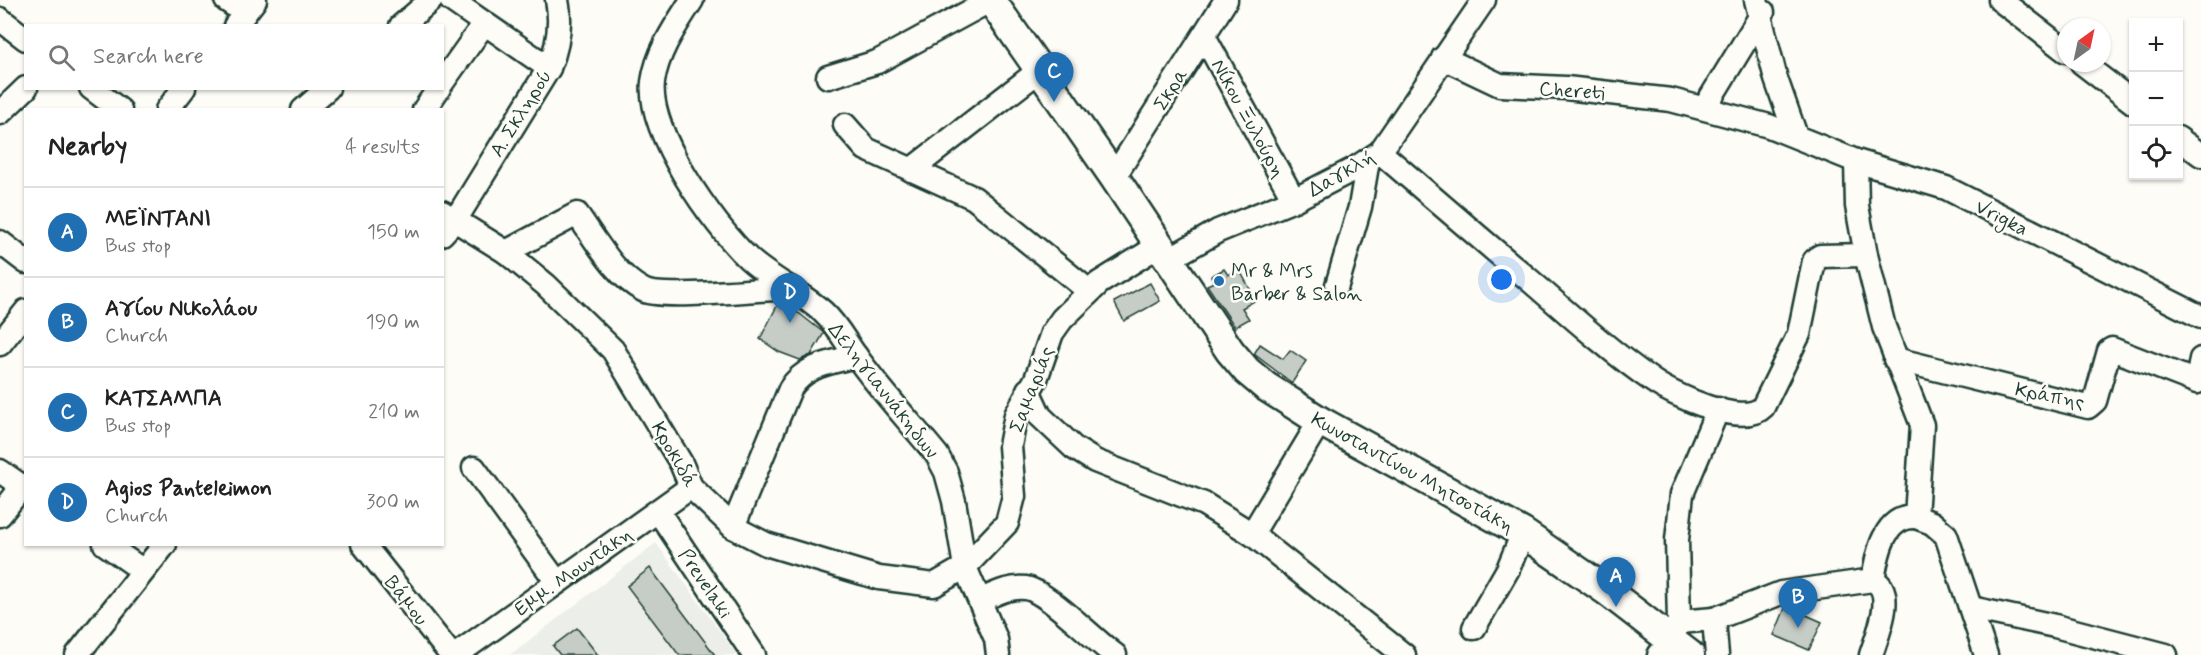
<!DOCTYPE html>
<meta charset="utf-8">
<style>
:root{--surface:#fff;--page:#f2f2f2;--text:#222;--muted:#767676;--line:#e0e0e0;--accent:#1f6fb2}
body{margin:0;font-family:Mynerve,sans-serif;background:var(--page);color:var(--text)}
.controls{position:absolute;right:18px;top:18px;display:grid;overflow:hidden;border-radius:0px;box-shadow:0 2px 4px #0004}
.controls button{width:54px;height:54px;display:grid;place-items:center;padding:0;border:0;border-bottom:2px solid var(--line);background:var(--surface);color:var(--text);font:30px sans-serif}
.compass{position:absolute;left:2057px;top:18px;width:54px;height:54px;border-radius:50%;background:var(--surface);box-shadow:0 2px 4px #0004;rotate:33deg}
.you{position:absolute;left:1502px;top:280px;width:21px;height:21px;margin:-15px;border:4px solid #fff;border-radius:50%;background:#1a73e8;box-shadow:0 0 0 9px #1a73e833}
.badge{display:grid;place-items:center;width:39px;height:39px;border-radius:50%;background:var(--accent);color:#fff;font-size:20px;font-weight:700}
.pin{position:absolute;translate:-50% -50px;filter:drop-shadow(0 2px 3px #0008)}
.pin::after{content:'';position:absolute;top:32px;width:21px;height:18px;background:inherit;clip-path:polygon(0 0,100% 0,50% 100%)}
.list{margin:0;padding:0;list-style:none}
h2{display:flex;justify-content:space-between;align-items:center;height:78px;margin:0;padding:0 24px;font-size:26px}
h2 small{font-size:20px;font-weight:400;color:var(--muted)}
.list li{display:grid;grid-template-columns:39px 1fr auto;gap:18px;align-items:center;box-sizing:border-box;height:90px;padding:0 24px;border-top:2px solid var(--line)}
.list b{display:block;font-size:22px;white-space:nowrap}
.list p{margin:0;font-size:20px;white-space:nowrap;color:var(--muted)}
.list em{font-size:20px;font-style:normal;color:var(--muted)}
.icon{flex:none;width:33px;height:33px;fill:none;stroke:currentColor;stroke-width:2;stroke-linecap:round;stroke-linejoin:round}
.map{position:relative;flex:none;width:2201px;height:655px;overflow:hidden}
.search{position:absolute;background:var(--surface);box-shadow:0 2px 4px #0004;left:24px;top:24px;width:420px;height:66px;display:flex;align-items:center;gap:15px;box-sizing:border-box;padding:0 21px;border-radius:0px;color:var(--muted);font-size:22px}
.panel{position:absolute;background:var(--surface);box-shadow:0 2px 4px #0004;left:24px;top:108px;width:420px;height:438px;border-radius:0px}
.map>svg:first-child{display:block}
</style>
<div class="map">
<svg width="2201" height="655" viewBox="0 0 2201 655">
<rect width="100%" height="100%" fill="#fdfcf7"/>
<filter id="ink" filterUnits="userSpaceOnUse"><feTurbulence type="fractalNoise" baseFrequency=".0167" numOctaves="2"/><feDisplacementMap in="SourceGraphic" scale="12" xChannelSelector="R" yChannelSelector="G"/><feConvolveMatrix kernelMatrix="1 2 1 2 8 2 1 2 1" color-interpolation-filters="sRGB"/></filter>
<g filter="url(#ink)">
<path fill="#eceee9" d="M656 543 737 655H510Z"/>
<g fill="#c6cdc7" stroke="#1f3d34" stroke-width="1.5">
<path d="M1224 269 1228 275 1239 269 1256 300 1242 308 1249 319 1235 327 1207 285 1214 282 1211 276Z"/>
<path d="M1150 283 1160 301 1124 321 1114 302Z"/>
<path d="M779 302 800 314 824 333 811 355 800 360 779 352 760 339Z"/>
<path d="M1260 344 1283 359 1290 350 1306 361 1292 383 1254 354Z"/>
<path d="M650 568 715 655H679L627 586Z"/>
<path d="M1786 606 1822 622 1809 650 1774 635Z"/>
<path d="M577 628 598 655H560L553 646Z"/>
</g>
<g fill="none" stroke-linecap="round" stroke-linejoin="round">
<defs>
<g id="minor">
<path d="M226 0 245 13"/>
<path d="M451 0 549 68"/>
<path d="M692 0C676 25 657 52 653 82 647 132 713 225 749 259 771 279 800 292 823 312 837 325 845 341 856 356 880 390 910 422 937 455L946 472 954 501 965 567 996 639 998 655"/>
<path d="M1756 0 1776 79 1796 136"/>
<path d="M2000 0 2066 51"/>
<path d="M0 19 26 39"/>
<path d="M235 26 255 0"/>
<path d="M401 26 431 0"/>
<path d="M1204 36 1294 200"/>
<path d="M1443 58 1500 85 1566 88 1671 100 1769 126 1856 161 1946 188 2201 317"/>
<path d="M2082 63 2134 103"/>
<path d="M828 77 877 62 991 0"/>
<path d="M442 83 484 24"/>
<path d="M91 88 120 110"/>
<path d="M1705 107 1763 12"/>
<path d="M167 110 184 88"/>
<path d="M303 110 328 88"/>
<path d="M424 110 439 88"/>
<path d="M0 113 26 88"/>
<path d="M845 125 866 149 974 198 1089 291"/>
<path d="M2178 138 2201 155"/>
<path d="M1380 152C1431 196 1482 240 1533 283 1572 317 1611 352 1653 381 1673 395 1743 428 1763 407L1799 334 1814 261 1820 256 1866 255"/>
<path d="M911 170 1040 70"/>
<path d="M1114 177 1226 0"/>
<path d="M442 212 506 252 546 285 613 350 681 463 691 487 733 527 766 544 879 578 934 585 965 567 1007 523 1014 496 1010 446 1016 415 1036 379 1052 333 1062 319 1099 283 1160 245"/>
<path d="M442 234 456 219 549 68C558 46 562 24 557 0"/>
<path d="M0 242 26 262"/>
<path d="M506 252 577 214C596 240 614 275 643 290 660 300 763 289 790 288"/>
<path d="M1169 259 1218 231 1294 200 1354 169 1380 152 1484 0"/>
<path d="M1337 285 1360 207 1368 160"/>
<path d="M0 344 26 311"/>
<path d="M1895 359 2088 407 2095 401 2109 351 2112 349 2197 382"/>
<path d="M2197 382 2201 359"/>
<path d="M1028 390 1040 416 1074 448 1095 461 1204 504 1252 534 1404 655"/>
<path d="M474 468 557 582"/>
<path d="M0 471 26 489"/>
<path d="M658 511 754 655"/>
<path d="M0 515 22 487"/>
<path d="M1916 517 1932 523 1946 535 1986 655"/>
<path d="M733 527 790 389C805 365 830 363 856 356"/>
<path d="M1252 534 1320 421"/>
<path d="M105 544 142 570"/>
<path d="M363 544 451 655"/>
<path d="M981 600C995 594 1009 586 1026 588 1048 592 1094 640 1115 655"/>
<path d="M1971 608 2055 626 2166 655"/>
<path d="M1714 619 1717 655"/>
<path d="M1679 622 1714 619 1781 593 1873 580C1877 554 1884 515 1916 517L1922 425 1884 327 1866 255 1857 206 1856 161"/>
<path d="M1474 628 1508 569 1523 533"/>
<path d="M77 655 165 544"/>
<path d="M456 655 691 487"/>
<path d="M1659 655 1671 640 1679 622 1677 540 1682 494 1718 409"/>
<path d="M1871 655C1877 636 1897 591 1873 580"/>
</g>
<path id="major" d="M991 0 1114 177 1230 351 1247 371 1265 386 1320 421 1523 533 1607 591 1690 655"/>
</defs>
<use href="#minor" stroke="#1f3d34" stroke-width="27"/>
<use href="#major" stroke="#1f3d34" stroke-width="33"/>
<use href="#minor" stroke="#fdfcf7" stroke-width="22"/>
<use href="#major" stroke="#fdfcf7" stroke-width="28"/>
</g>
</g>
<circle fill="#1f6fb2" stroke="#fdfcf7" stroke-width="2" cx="1219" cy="281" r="6"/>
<g text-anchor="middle" stroke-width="5" stroke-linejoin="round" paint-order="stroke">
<g font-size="20" fill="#1f3d34" stroke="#fdfcf7">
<text transform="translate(1170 89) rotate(-58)" y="7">Σκρα</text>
<text transform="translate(1572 90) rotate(4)" y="7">Chereti</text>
<text transform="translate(520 113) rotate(-58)" y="7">Α. Σκληρού</text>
<text transform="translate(1249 118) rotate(61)" y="7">Νίκου Ξυλούρη</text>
<text transform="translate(1341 173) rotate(-30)" y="7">Δαγκλή</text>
<text transform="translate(2002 217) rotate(27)" y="7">Vrigka</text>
<text transform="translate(1031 389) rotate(-69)" y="7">Σαμαριάς</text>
<text transform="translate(884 390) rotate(52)" y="7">Δεληγιαννάκηδων</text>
<text transform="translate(2050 395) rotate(11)" y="7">Κράπης</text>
<text transform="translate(675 454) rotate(60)" y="7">Κροκιδά</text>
<text transform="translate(1413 472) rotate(29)" y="7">Κωνσταντίνου Μητσοτάκη</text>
<text transform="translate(573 571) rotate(-35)" y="7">Εμμ. Μουντάκη</text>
<text transform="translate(706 583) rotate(56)" y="7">Prevelaki</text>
<text transform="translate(407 600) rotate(52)" y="7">Βάμου</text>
</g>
<g font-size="20" fill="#1f3d34" stroke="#fdfcf7" text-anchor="start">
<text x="1231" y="277">Mr &amp; Mrs<tspan x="1231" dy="23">Barber &amp; Salon</tspan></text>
</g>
</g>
</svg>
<div class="controls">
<button>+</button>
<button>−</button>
<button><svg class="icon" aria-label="locate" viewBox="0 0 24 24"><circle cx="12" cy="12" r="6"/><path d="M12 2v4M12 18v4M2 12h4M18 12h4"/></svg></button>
</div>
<svg class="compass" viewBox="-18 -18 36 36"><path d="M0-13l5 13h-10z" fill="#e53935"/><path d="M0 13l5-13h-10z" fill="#767676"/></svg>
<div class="you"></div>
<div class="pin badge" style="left:1616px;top:607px">A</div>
<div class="pin badge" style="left:1798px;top:628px">B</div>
<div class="pin badge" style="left:1054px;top:102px">C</div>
<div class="pin badge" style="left:790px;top:323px">D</div>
<div class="search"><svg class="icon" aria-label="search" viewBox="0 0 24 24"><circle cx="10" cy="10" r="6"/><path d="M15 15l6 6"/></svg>Search here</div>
<section class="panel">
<h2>Nearby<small>4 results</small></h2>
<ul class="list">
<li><span class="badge">A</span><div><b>ΜΕΪΝΤΑΝΙ</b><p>Bus stop</p></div><em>150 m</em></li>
<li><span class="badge">B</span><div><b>Αγίου Νικολάου</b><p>Church</p></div><em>190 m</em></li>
<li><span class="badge">C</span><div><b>ΚΑΤΣΑΜΠΑ</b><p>Bus stop</p></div><em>210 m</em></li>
<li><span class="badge">D</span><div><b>Agios Panteleimon</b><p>Church</p></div><em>300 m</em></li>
</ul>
</section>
</div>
